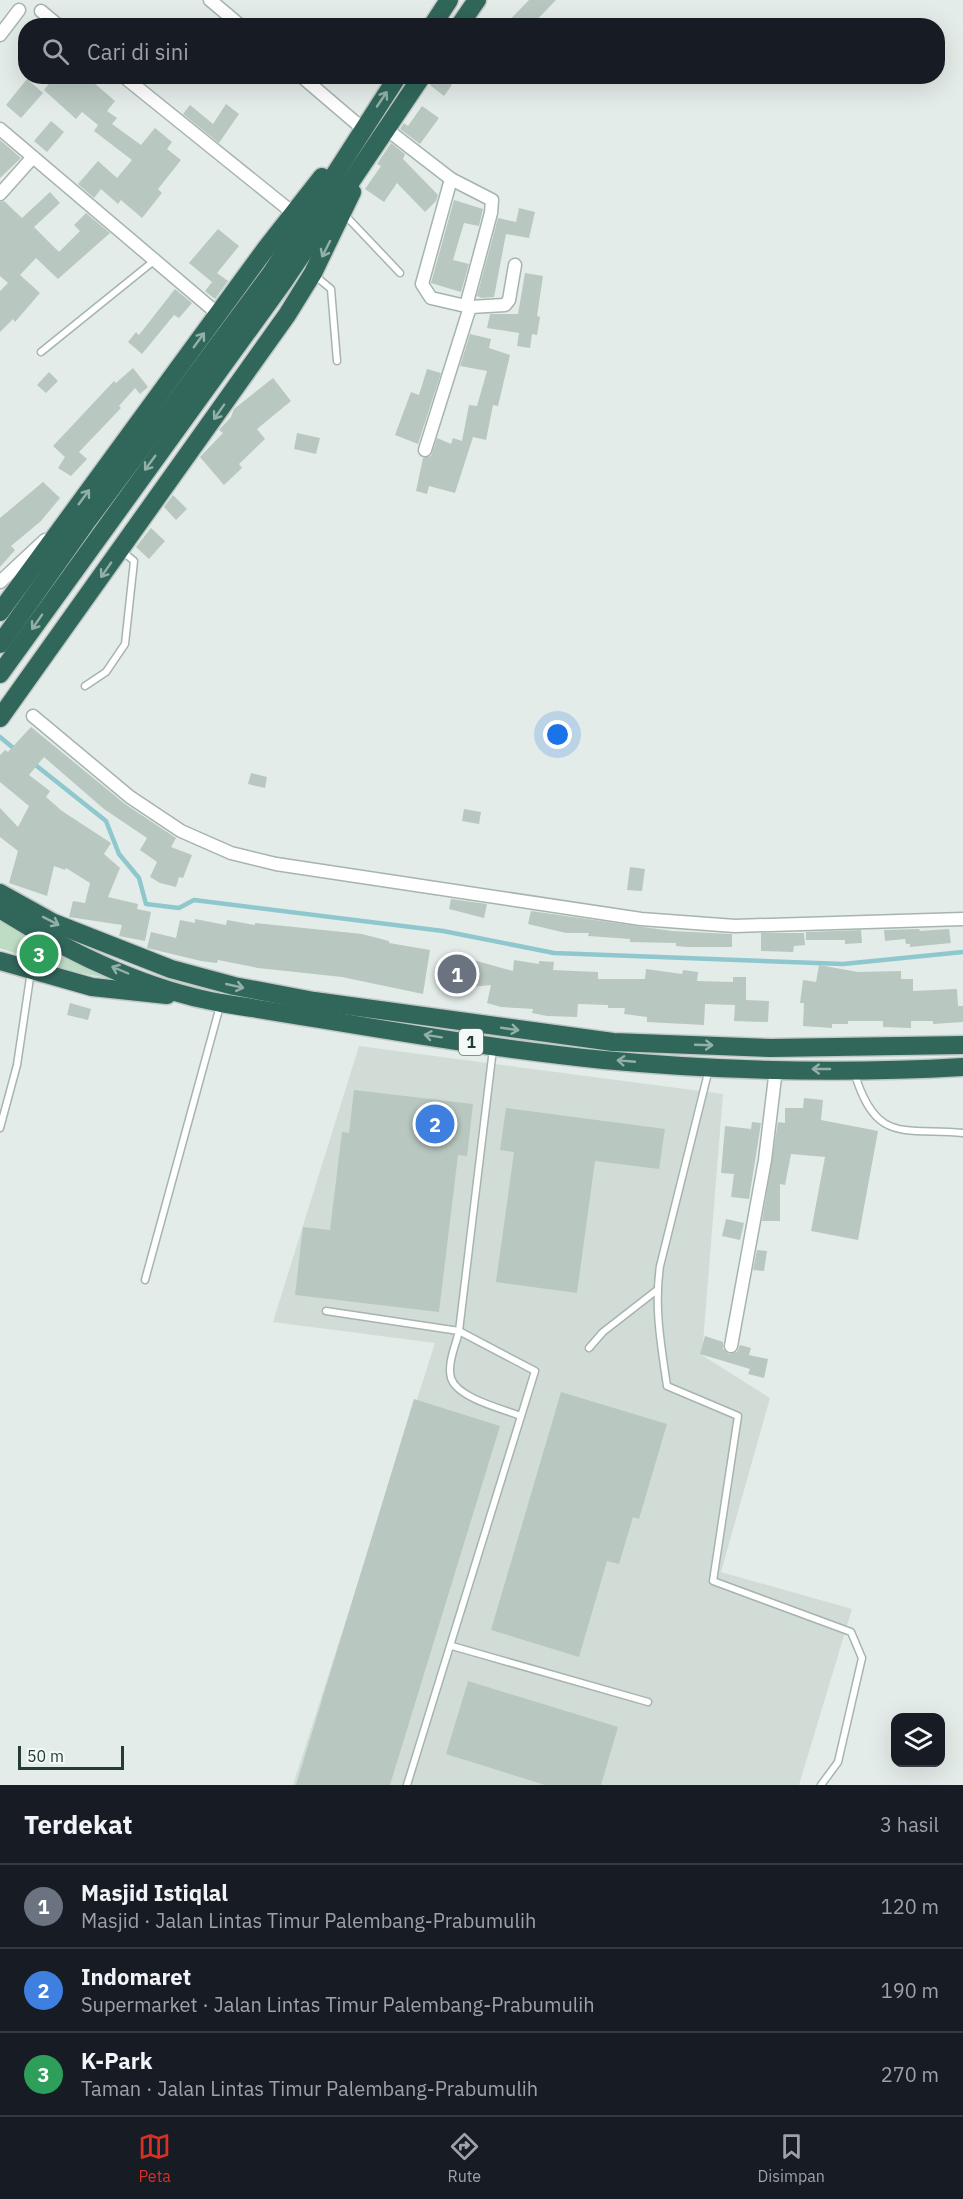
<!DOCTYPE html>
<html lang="id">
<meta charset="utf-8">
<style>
:root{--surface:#171b24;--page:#242831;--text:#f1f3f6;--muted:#9ea1a6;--line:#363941;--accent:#d93025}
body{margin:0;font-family:"IBM Plex Sans",sans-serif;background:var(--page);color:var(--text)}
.controls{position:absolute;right:18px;bottom:18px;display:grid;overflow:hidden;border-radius:12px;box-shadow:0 6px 24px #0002}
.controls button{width:54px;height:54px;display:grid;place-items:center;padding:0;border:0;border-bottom:2px solid var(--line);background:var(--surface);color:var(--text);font:30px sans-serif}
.scale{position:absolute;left:18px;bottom:15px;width:106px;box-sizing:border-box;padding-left:6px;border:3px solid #243c35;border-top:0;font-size:16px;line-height:21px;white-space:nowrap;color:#243c35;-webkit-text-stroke:4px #f3f9f6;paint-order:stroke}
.you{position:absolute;left:558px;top:735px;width:21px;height:21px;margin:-15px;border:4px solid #fff;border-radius:50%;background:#1a73e8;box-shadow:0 0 0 9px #1a73e833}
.badge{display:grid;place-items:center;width:39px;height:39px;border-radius:50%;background:var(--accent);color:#fff;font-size:20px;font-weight:700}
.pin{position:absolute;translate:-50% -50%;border:3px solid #fff;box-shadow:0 2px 6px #0006}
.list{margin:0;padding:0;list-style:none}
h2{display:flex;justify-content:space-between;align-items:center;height:78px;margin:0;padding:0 24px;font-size:26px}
h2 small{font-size:20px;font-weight:400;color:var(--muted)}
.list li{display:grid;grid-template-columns:39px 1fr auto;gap:18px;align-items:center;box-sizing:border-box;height:84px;padding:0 24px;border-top:2px solid var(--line)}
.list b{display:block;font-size:22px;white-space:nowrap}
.list p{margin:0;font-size:20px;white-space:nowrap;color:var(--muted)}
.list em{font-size:20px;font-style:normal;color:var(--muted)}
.icon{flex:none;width:33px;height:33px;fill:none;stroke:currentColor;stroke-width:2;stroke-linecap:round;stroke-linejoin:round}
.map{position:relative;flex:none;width:963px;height:1785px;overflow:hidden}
.search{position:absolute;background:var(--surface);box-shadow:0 6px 24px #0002;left:18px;right:18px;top:18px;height:66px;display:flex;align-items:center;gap:15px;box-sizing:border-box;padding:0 21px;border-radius:24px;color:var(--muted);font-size:22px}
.sheet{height:330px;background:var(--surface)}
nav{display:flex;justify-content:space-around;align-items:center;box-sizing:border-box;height:84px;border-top:2px solid var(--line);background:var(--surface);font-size:16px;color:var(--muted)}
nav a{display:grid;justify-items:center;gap:3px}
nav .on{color:var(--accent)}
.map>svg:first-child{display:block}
</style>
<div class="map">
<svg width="963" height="1785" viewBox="0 0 963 1785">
<rect width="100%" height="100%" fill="#e3ece8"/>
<path fill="#d1dcd7" d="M359 1046 723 1094 702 1355 770 1398 721 1572 852 1609 799 1785H293L435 1343 273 1322Z"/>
<path fill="#bddcc4" d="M0 921 71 960 133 983 60 969 0 948Z"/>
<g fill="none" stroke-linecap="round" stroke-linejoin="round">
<g stroke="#8fc7ce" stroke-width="4.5">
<path d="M0 737 17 751"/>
<path d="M33 763 106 821 119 854 139 878 146 904 179 908 194 900 443 931 554 953 843 964 963 952"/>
</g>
</g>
<g fill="#b9c7c1">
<path d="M529 0H556L531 26H504Z"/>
<path d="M55 76H86L115 101 107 111 117 118 112 124 141 145 155 128 172 142 167 149 181 160 158 189 162 193 142 218 121 200 118 204 101 189 94 198 78 184 98 161 117 178 132 160 94 131 98 125 82 112 76 119 44 90Z"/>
<path d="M437 76 452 85 444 96 430 85Z"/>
<path d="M27 79 43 93 21 118 6 105Z"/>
<path d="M226 104 239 114 219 143 183 114 190 105 213 124Z"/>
<path d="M422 106 439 118 420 144 400 129 404 123 408 126Z"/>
<path d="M51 121 64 132 47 152 34 141Z"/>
<path d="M0 140 21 158 0 178Z"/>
<path d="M391 143 405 154 403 159 438 195 436 201 425 212 397 183 384 202 365 189 381 166 377 164Z"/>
<path d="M50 192 60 203 34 227 59 252 80 231 74 225 86 213 110 233 58 279 36 258 20 275 40 293 15 322 13 319 0 332V291L8 283 0 276V202L4 201 22 218Z"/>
<path d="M454 200 483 209 479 226 464 223 453 260 469 264 461 292 431 283Z"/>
<path d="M519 208 535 212 529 238 506 234 494 297 482 298 477 296 498 218 516 222Z"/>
<path d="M218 229 239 246 217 273 228 281 215 299 205 291 212 282 189 263Z"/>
<path d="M525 273 543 276 537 316 540 317 537 335 532 334 530 348 517 346 519 333 487 328 490 314H518Z"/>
<path d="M175 289 192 303 179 318 174 315 142 354 128 342 136 332 139 335Z"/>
<path d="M470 334 491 339 489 348 510 355 498 406 493 405 486 440 473 437 455 493 429 486 427 494 416 491 423 458 431 456 437 438 451 444 453 438 462 441 469 405 477 406 487 371 460 366Z"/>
<path d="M133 368 148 387 140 394 135 388 119 406 121 408 79 452 87 459 71 476 58 468 65 457 53 446 114 381 116 383Z"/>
<path d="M427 369 441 373 418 444 395 435 411 392 419 395Z"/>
<path d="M49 372 58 381 46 393 37 385Z"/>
<path d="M273 378 291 401 257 429 265 439 239 464 242 468 224 485 200 457 223 433 219 430 231 417 234 409Z"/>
<path d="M297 433 320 438 316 454 294 449Z"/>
<path d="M43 482 60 498 41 521 11 546 15 550 0 567V518Z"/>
<path d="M173 495 187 509 176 520 164 507Z"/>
<path d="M151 528 165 541 149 559 136 547Z"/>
<path d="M31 727 125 804 176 838 171 847 192 855 183 878 179 877 176 887 160 883 150 877 157 862 140 850 147 838 104 809 44 757 29 775 50 791 46 797 62 811 111 843 104 854 120 868 108 897 138 904 137 909 151 912 145 941 119 936 122 925 69 917 73 901 85 903 90 883 66 868 65 870 54 866 47 896 9 883 18 851 0 837V808L18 827 29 806 0 782V755L5 750 8 752Z"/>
<path d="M251 773 267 777 265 788 248 784Z"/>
<path d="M464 809 481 812 479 824 462 821Z"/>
<path d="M630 867 645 869 642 891 627 890Z"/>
<path d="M451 899 487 904 484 918 449 909Z"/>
<path d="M531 911 672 931 732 934V947H687L676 946V943L630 942V939L588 936 589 933H566L528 924Z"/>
<path d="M195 919 226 925 227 920 255 925V923L362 934 389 941V943L430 950 423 994 342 977 258 968 218 960 217 963 201 961 147 948 151 932 176 938 180 920 195 923Z"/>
<path d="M919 929 920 931 949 929 951 943 910 947V944H906L905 939 885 941 884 930Z"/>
<path d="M861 930 862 943 845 944V940H806V932Z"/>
<path d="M761 933H804L805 945 794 946 793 952 761 951Z"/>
<path d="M466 958 513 971 514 960 539 964V961L554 962 553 970 598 972V979H645L646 969 682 974 683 970 698 972 697 981 733 982V977H746V1000L769 1001 768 1022 734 1021 735 1005 705 1004 704 1025 647 1022V1017L624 1014 625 1008H608V1005L578 1004 577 1017 547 1016 532 1013 533 1009 501 1007 487 1003 491 985 443 990 440 961Z"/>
<path d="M819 965 858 972 901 971V979H913V991L957 989 958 1006H963V1022L933 1024V1021H911V1028L883 1027V1021H848V1024H832V1028L803 1026 804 1003H800L803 980 816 982Z"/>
<path d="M70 1003 91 1009 88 1020 67 1015Z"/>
<path d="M354 1090 473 1104 467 1156 458 1155 439 1312 295 1295 303 1227 330 1230 342 1132 349 1133Z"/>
<path d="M804 1098 823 1100 821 1120 878 1131 858 1240 811 1231 825 1157 791 1154 785 1185 780 1184V1221H762L778 1122 785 1123V1108H803Z"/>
<path d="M506 1108 665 1129 659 1169 595 1161 577 1293 496 1282 514 1152 500 1150Z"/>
<path d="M752 1122 761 1123 749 1199 731 1197 734 1174 721 1173 725 1126 751 1129Z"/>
<path d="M726 1219 744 1223 740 1240 722 1236Z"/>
<path d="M757 1250 767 1251 764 1271 753 1270Z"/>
<path d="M705 1336 723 1342V1349L729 1354 737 1352 740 1345 751 1348 749 1355 768 1359 764 1378 748 1374 750 1369 700 1354Z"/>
<path d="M561 1392 667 1424 639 1519 633 1517 619 1564 607 1561 579 1657 491 1630Z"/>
<path d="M414 1399 500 1426 390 1785H296Z"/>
<path d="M468 1681 618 1727 601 1785H545L446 1754Z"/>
</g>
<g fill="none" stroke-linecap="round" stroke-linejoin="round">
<defs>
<g id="lane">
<path d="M344 214 400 273"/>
<path d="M313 274 331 289 337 361"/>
<path d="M41 352 155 260"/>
<path d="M85 686 106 672 125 644 134 561 122 551"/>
<path d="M709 1069 660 1266C654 1307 661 1345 667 1386L738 1416 713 1581 851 1632 862 1658 838 1762 821 1785"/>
<path d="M854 1072C876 1143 900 1128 963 1133"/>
<path d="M0 1128 17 1065 31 971"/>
<path d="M145 1280 220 1006"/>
<path d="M326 1311 459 1331C456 1345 447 1363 451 1378 457 1398 503 1409 521 1416"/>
<path d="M589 1348 603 1332 657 1290"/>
<path d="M452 1646 648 1702"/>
<path d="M407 1785 535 1371 459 1331 493 1049"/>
</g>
<g id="street">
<path d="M210 0 241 26"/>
<path d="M41 11 59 26"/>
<path d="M0 35 19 10"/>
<path d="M123 76 293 213"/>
<path d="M301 76 363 129"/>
<path d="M385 128 451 179 492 200 491 213 466 306"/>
<path d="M0 129 218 314"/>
<path d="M451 179 422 284 431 298 470 307 505 305 509 300 515 265"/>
<path d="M0 194 33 157"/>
<path d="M425 450 470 307"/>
<path d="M0 582 45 540"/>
<path d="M33 716 130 797 181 831 231 853 276 864 641 919 735 926 963 919"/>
<path d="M731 1346 765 1160 776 1069"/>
</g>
<g id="highway">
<path d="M432 26 449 0"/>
<path d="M459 26 477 0"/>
<path d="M0 612 267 247 322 177"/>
<path d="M0 644 85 524 272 272 398 76"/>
<path d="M0 674 284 281 422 76"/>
<path d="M0 718 287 315 313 273 352 192"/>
<path d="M0 893 54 923 171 969 234 986 314 1001 613 1042 771 1048 963 1045"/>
<path d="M0 909C66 951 144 989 221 1003 348 1023 475 1047 604 1060 722 1071 844 1074 963 1067"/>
<path d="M0 961 92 987 167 995"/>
</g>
</defs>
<use href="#lane" stroke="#a6b4af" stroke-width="9"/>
<use href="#street" stroke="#a6b4af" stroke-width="15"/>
<use href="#highway" stroke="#c2c8c6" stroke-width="21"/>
<use href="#lane" stroke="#fff" stroke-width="6"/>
<use href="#street" stroke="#fff" stroke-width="12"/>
<use href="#highway" stroke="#31675a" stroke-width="18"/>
</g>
<defs><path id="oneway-shaft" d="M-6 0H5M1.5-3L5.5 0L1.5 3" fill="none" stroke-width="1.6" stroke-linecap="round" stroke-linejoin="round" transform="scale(1.5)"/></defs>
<g stroke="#92b0a8">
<use href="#oneway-shaft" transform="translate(382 99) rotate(-56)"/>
<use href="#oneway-shaft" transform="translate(326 249) rotate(117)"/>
<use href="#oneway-shaft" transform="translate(199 340) rotate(-54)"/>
<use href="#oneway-shaft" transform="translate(219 412) rotate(125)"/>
<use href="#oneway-shaft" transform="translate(150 463) rotate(126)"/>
<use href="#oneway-shaft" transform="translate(84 497) rotate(-54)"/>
<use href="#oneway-shaft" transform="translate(106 570) rotate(125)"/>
<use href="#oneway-shaft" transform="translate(37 622) rotate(125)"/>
<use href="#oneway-shaft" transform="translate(51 921) rotate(27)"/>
<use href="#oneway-shaft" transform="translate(120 970) rotate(-157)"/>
<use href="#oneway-shaft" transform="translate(235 986) rotate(13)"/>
<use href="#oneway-shaft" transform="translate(510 1029) rotate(8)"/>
<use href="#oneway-shaft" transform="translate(433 1036) rotate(-171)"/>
<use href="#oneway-shaft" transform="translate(704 1045) rotate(2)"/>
<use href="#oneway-shaft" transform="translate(626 1061) rotate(-175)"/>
<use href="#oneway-shaft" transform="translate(821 1069) rotate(-180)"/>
</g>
<g text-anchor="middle" stroke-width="6" stroke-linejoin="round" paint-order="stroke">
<rect fill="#f3f9f6" stroke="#62756f" stroke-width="1.5" x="459" y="1029" width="24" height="26" rx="4.5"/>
<g font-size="16" font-weight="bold" fill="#243c35">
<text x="471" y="1048">1</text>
</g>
</g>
</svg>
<div class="controls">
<button><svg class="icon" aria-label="layers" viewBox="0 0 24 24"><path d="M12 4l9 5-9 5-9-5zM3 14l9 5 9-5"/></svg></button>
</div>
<div class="scale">50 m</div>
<div class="you"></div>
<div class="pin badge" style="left:457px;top:974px;background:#6b7280">1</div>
<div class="pin badge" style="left:435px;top:1124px;background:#3f7fe0">2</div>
<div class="pin badge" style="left:39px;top:954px;background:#2e9e5b">3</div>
<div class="search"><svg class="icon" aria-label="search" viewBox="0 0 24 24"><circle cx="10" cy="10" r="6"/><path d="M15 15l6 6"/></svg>Cari di sini</div>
</div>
<section class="sheet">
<h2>Terdekat<small>3 hasil</small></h2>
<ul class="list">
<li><span class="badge" style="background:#6b7280">1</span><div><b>Masjid Istiqlal</b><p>Masjid · Jalan Lintas Timur Palembang-Prabumulih</p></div><em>120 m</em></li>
<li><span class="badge" style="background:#3f7fe0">2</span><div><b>Indomaret</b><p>Supermarket · Jalan Lintas Timur Palembang-Prabumulih</p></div><em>190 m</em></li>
<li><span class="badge" style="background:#2e9e5b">3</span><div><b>K-Park</b><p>Taman · Jalan Lintas Timur Palembang-Prabumulih</p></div><em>270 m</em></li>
</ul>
</section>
<nav>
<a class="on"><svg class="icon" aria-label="map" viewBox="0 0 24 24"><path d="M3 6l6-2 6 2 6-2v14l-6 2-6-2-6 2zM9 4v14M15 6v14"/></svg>Peta</a>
<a><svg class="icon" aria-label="directions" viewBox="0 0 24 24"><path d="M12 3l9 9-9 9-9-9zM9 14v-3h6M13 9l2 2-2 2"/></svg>Rute</a>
<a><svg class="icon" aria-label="saved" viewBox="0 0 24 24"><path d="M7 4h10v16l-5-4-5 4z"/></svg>Disimpan</a>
</nav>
